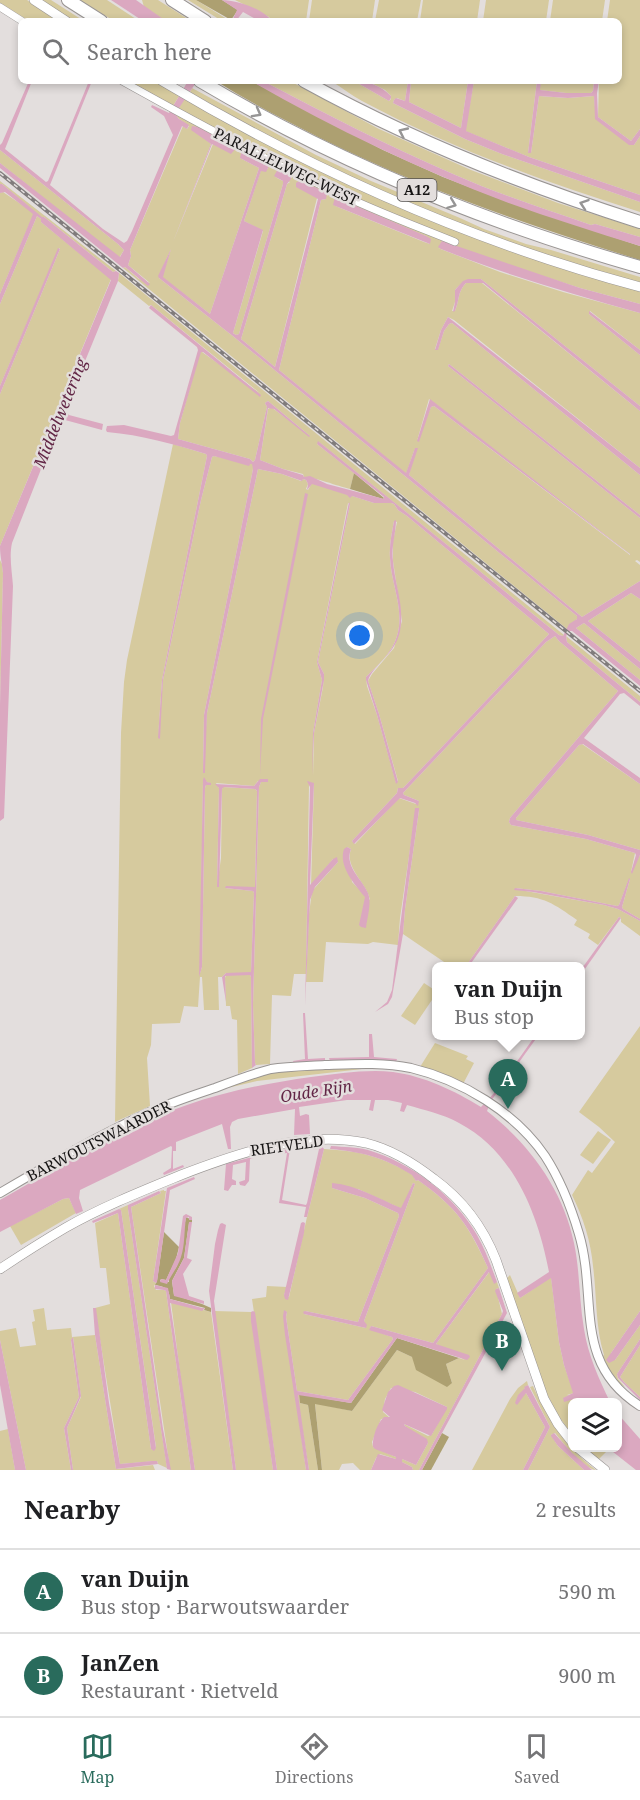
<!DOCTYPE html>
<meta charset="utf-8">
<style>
:root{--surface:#fff;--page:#f2f2f2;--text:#202124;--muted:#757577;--line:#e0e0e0;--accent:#296b5c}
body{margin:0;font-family:"Noto Serif",serif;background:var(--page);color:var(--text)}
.controls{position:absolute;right:18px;bottom:18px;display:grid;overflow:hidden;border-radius:9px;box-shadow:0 3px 9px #0003}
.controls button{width:54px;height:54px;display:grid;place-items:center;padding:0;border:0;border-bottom:2px solid var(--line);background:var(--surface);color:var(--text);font:30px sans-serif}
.you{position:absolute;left:360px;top:636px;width:21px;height:21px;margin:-15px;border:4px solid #fff;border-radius:50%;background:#1a73e8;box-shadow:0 0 0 9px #1a73e833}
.badge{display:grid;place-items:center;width:39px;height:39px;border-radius:50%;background:var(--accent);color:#fff;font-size:20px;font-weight:700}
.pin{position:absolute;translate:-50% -50px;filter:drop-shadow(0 2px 3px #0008)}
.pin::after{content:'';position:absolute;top:32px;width:21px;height:18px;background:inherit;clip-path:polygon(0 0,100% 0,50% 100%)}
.popup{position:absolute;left:432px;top:962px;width:153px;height:78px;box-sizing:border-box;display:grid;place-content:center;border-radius:9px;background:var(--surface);filter:drop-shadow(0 2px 4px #0005);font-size:20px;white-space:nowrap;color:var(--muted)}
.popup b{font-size:22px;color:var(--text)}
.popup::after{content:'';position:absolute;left:50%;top:100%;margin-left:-12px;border:12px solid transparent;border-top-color:var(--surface)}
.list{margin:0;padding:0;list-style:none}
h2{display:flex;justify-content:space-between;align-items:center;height:78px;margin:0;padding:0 24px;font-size:26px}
h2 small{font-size:20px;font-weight:400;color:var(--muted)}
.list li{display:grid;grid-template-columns:39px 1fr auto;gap:18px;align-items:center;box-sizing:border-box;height:84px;padding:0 24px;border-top:2px solid var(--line)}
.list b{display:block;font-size:22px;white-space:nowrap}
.list p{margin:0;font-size:20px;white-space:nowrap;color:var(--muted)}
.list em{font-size:20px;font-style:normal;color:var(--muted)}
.icon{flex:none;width:33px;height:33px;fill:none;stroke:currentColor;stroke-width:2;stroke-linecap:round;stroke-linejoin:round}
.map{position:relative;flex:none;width:640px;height:1470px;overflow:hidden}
.search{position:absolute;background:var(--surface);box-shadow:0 3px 9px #0003;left:18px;right:18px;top:18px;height:66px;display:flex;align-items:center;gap:15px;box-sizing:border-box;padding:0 21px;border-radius:9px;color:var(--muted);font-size:22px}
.sheet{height:246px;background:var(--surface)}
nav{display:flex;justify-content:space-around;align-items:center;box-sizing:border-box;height:84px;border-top:2px solid var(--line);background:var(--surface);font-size:16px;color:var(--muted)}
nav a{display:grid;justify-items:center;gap:3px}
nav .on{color:var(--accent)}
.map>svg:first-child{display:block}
</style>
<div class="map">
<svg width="640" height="1470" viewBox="0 0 640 1470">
<rect width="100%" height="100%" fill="#e3dedd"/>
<g fill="#d6ca9e" fill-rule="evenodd">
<path d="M0 0H27L59 21H29L0 3Z"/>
<path d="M40 0H51L84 21H73Z"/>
<path d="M80 0H107L139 21H114Z"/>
<path d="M142 0H158L191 21H166L144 7Z"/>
<path d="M188 0H196L227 19 233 20 222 21Z"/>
<path d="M235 0H309L306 21H272L269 17Z"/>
<path d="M312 0H375L372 21H309Z"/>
<path d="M379 0H421L417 21H375Z"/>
<path d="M423 0H480L477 21H420Z"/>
<path d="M486 0H549L546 21H483Z"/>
<path d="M553 0H605L602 21H550Z"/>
<path d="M610 0H640V129L631 141 598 117 599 81H619V21H607Z"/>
<path d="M128 81H154L179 96 173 106Z"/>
<path d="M263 81H290L379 129 471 170 558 203 640 229V237L595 224 591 225C545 209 498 194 453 174 388 146 326 114 263 81Z"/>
<path d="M331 81H354L389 101 391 99V96L385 90 367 81H408L405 101 397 98 394 100 393 103 465 139 502 154 640 202V212C545 182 450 148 362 101 351 95 341 87 331 81Z"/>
<path d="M411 81H468L461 128 409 102Z"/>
<path d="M474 81H537L528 153H531L539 96 568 98 594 96 596 119 634 145 640 136V195L529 157 465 131Z"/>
<path d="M541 81H594L593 91 591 93H566L539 90Z"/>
<path d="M192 88 316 155 371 181 460 218 484 229 526 244 551 250 640 277V283C580 266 521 247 463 225 369 189 277 143 190 92Z"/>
<path d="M184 99 264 143 342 182 640 291V304L580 288 527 271 438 248 500 272 563 292 640 313V350L590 311 589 314 640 355V406L481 279C466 281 465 279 455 290V302L452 311H455C460 299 457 293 466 283H482L640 411V468L454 320 448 317 441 330 435 349H438L444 331 449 324 452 323 640 475V515L449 364 448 366 640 518V562L637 560 635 561 640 565V581L582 617 409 475 415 448 406 474 279 370 321 200 326 199 317 198 275 367 241 339 287 184 290 182 275 177 283 181V184L239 334 236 335 233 333 263 231 244 221 261 170 268 169V164L240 158 259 168 210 314 162 277 171 249 159 276V278L234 337 577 616V619L567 629 123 268 125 267 139 279 150 283 128 265 131 256 130 250 183 126 187 129 189 126 179 119 175 114ZM204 138 213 144 173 242 211 144ZM333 205 426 236 430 244 424 242ZM429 399 630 554V555L434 406 431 407 417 441Z"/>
<path d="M0 150 118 244 124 250 119 258 0 163Z"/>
<path d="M0 181 116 271 113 272 44 217 42 218 2 184H0Z"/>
<path d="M3 192 34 213 0 294V193Z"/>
<path d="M37 216 41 219V222L111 279 0 546V394L60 249 59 248 0 386V304Z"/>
<path d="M119 273 564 635 563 636 559 635 319 442 317 444 354 473 350 489C337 486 315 477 304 477L303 474 283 469 260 460 268 409 271 407 310 436 268 401 265 403 267 407 255 460 253 462 250 459 178 439 180 423 200 352H202L261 394 151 305 149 306 118 281Z"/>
<path d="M173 444 206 454 207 456 162 680 158 738 163 680 201 500 212 457 214 456 253 464V469L204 715 203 773 207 713 258 469 282 474 301 481 303 479 306 480 308 484 306 489 308 490 312 483 374 503H391L394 504 398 510 407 516 549 634 406 785 403 788H398L397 793 352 841 355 844 399 798 416 804 419 801 404 795 403 793 546 642 555 636 559 641 618 691 510 818 509 822 511 825 586 839 635 853 631 872 640 855V919L623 909 622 907 630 879H629L619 905 617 906 541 891 515 888 520 890 604 905 618 909 640 921V936L621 922V918L619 917 598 945 588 938 590 934 574 925 577 920C554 904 544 896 515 896L466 966H450L403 934 405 909 419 810 418 808H416L400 918 398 945 373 942 368 944 326 942 323 982H306L309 914 312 891 338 862 333 859 311 886 314 783 309 785 306 974H294L291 996 272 995 270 1064 256 1065 255 1063 253 1005 259 787 261 782H268L258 781 254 786 216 783 219 788 217 886 221 858 222 789 223 787 255 789 257 791 255 887 225 888 253 891 254 893 251 973H226L222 977H218L219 1010H204L202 977H200L198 1007 184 1006 180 1023 152 1024 151 1045 147 1058 150 1106 115 1122 121 733 124 682 127 660ZM348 503 350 504 318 662 324 674 323 687 314 733 313 776V733L322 680 317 662ZM394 521 397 522 393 541V561L402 621 394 648 372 674 368 681 379 714 398 781 396 783 377 715 367 686 366 677C378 665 392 653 397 636 405 610 391 584 390 558 389 545 392 533 394 521ZM203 780 211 784 206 785 205 788 202 967 200 973ZM347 847 351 849C344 868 367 883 370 900L352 882Z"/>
<path d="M0 560 2 564 3 573 0 705Z"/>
<path d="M631 593 640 599V662L588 621Z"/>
<path d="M584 623 640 669V680L576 628Z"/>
<path d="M566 636 640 696V702L567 642Z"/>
<path d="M582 744 640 784V850L588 835 516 820V818L579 745Z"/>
<path d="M226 975H250L251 977 252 1068 238 1074 237 1020 232 1019 230 1006H226L225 978Z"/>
<path d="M424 983 436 991V994L415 1025 401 1016Z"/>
<path d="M640 1026V1311L611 1353 615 1360 640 1325V1339L617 1374 618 1379 625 1387C612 1380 608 1369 603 1356L604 1355C595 1326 597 1296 593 1266 591 1242 583 1217 572 1195L588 1170 592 1173 615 1142 599 1127 579 1112Z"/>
<path d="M435 1043 468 1056 466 1059 474 1063 463 1084 420 1067Z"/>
<path d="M363 1067 362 1069 257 1081 223 1089C241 1082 258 1075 277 1071 305 1067 335 1068 363 1067Z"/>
<path d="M598 1131 611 1140 593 1164 580 1155Z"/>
<path d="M324 1149C360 1151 381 1156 413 1175L416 1181 418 1180C457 1208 468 1224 488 1268L433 1343 371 1326 370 1329 392 1337 393 1339 348 1400 297 1391 286 1317 287 1312 284 1311 306 1470H277L252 1299 266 1297 267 1286 287 1287 284 1295 289 1297 307 1217ZM413 1183 415 1184 364 1321 366 1328 304 1314 305 1311 358 1322 399 1216 398 1213 365 1198 332 1188 358 1189 402 1209Z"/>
<path d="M164 1190V1191H166L153 1281 156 1283 154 1286 156 1290H164L166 1291 191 1470H171L170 1469 131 1207 161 1193 160 1191Z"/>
<path d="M69 1198 76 1213 21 1245 10 1226 63 1199Z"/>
<path d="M128 1205V1209L167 1468 158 1464 157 1461 120 1464 95 1308 110 1304 106 1268H100L95 1223 118 1213 151 1449 154 1450 156 1447 121 1210 119 1209Z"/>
<path d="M490 1271 494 1283 497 1282 499 1288 496 1289 502 1314 419 1470H413L412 1467 402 1462V1459L416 1465 428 1443 405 1426 404 1424 428 1436 432 1434 447 1407 415 1392 391 1388 385 1399 383 1412 390 1418 381 1419 372 1442 373 1447 396 1457V1459L380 1454 376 1458 371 1470H360L353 1463 342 1464 339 1470H322L315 1403 352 1411 397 1350 412 1357 452 1383 446 1364 459 1358 465 1360 436 1344Z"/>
<path d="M510 1275 520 1298 551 1277 559 1342 564 1365 574 1393 567 1395 577 1398 579 1402H572V1434C550 1408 540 1378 529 1346 522 1323 514 1301 507 1278Z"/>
<path d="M171 1302 211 1312 233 1470H195L182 1388Z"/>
<path d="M44 1308 47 1330 71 1328 72 1337 95 1335 116 1469 153 1465 155 1470H73L67 1428 81 1397 73 1337 71 1341 79 1397 64 1428 71 1470H26L0 1340V1331L16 1328 20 1347 36 1345 32 1322 35 1321 33 1310Z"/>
<path d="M214 1311 251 1312 273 1470H236Z"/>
<path d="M640 1345V1397L624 1382 620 1377Z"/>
<path d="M527 1381 528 1385 525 1387 524 1394 526 1393 545 1427 523 1470H472L510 1399 518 1388Z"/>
<path d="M533 1386C549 1422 565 1446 596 1470 582 1468 564 1444 555 1433L551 1435 558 1446 584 1470H528L550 1427 530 1387Z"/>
<path d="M299 1394 300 1403 308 1405 318 1470H309L297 1395Z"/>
<path d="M8 1429 15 1470H0V1431Z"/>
<path d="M585 1448H608L609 1449 598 1460Z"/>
</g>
<g fill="#ada071">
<path d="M196 0H222L238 10 231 20Z"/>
<path d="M216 81H251L383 150 443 177 508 202 640 246V260C530 226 423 189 320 138 285 120 249 102 216 81Z"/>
<path d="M354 473 384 498 383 499 350 489Z"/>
<path d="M186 1217 192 1220V1222L189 1223 184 1258 172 1281 174 1295 202 1304 211 1308V1312L204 1310 205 1308 170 1299C169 1288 166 1287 155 1285L157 1281 164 1232 179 1247 176 1259 167 1278 166 1280 161 1279 160 1281 169 1282V1277L177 1266Z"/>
<path d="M397 1338 459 1358 446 1364 452 1383 447 1387 416 1370 412 1357 397 1350 352 1411 315 1404 322 1470H318L308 1405 300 1403 299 1394 351 1403Z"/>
<path d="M442 1433 449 1437 431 1470H422Z"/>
</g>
<g fill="#dba8c0">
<path d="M111 0H136L166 21H143Z"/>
<path d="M222 0C237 0 263 9 272 21H259L243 12 236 21H232L237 10Z"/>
<path d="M29 81H32L5 149 46 182 48 181 89 81H92L50 185 103 229 124 243 127 241 132 231 173 135 164 116 151 107 152 105 169 113 188 81H197L175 114 179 119 189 125 187 129 182 126 130 250 131 256 128 265 150 284 148 286 125 267 123 268 0 168V163L120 257 124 250 118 244 0 150V145L2 143Z"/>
<path d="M251 81H263C326 114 388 146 453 174 498 194 545 209 591 225L595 224 640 237V246C595 232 550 218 506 202 419 169 332 128 251 81Z"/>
<path d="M354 81C368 81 380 85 391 96V98L389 101Z"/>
<path d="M408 81H411L409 102 461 128 468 81H474L466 131 529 157 640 195V202L502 154 465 139 393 103 394 100 396 98 405 101Z"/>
<path d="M537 81H541L540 90 566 93H591L593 91 594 81H599L597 93 598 117 631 141 640 129V136L634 145H629L595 119 594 96 568 98 539 96 531 153H528Z"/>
<path d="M192 126 198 127 236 148 231 154 212 144 173 242 211 144 191 130Z"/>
<path d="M244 152 268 164 269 166 266 172 261 171 244 221 263 230 233 333 236 335 239 334 283 184V181L274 176 278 169 291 175V179L287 184 241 339 275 367 318 199 296 187V183L300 180 323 191 327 193 326 199 321 200 279 370 406 473 415 448H418L409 475 582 617 640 581V599L631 593 588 621 640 662V669L584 623 576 628 640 680V686L572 631H570L566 636 567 642 640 702V706L624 693 620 694 584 738 640 778V784L583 744 579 745 516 818V820L588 835 640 850V855L632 874 631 872 636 855 635 853 586 839 511 825 509 822 510 818 618 691 559 641 555 636 546 642 403 793 404 795 419 801 418 806 415 803 400 798 354 844 352 841 397 793 398 788H403L406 785 549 634 407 516 398 510 394 504 391 503H374L352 496 350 498 347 495 312 484 307 490 308 484 306 480 303 479 302 481 282 474 258 469 207 713 205 773H203L204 715 253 469 252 464H250L249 466 214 456 212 457 201 500 163 680 160 739 158 738 162 680 207 456 206 454C173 444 142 435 107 432L106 430 107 426 124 425 171 436 174 435 198 350 197 347 149 308 151 305 261 395 260 397 203 352H201L180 423 178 439 250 459 253 462 255 460 267 407 265 403 268 401 310 436 309 437 274 409 268 408 260 460 283 469 303 475 304 477 310 476 327 484 384 499V497L317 444 318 441 559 635 563 636 569 624 577 619V616L234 337 159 278 158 276 171 249 163 277 210 314 259 168 240 158 241 153Z"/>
<path d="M0 184H2L42 217H44L113 272 116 271 119 273 118 281 113 293 65 410 69 415 103 424 102 430 65 420 60 421 12 543C9 556 12 572 13 586L4 818 0 821V705L3 573C2 563 0 556 0 546L111 280 41 222V219L37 216 0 304V294L33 214 5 192 0 193Z"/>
<path d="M335 197 426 236 431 239 430 244 333 205Z"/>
<path d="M442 241 580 288 640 304V313C573 294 506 275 441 249L438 247Z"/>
<path d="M58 248 60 249 0 394V386Z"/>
<path d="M468 279H481L640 406V411L483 283H466C457 293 460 299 455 311L453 312 455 302V290L463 281Z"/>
<path d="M589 311 640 350V355L589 314Z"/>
<path d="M448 317 640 468V475L452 323 449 324 444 331 438 350H435L441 330Z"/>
<path d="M449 364 640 515V518L448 366Z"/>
<path d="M430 399 630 554 631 555 434 406 431 407 419 442 417 441Z"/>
<path d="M305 493 308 494 263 719 260 775 261 719Z"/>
<path d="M349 502 350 504 318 662 324 674V680L314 733 312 777 313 733 322 680 317 662Z"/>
<path d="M396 520C396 533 391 547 393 561 395 586 406 610 399 635 393 656 372 666 368 681L379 714 398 782 396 784 377 715 366 680V677C378 665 392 653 397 636 405 610 391 584 390 558 389 545 392 533 394 521Z"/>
<path d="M204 777 207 782 211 783V785H206L205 788 202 967 199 977 203 780Z"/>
<path d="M260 779H268V782H261L259 787 253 1005 255 1063 256 1065 252 1068 251 977 250 975 225 976 226 1002 222 977 226 973 251 972 254 893 253 891 225 888 226 886 255 887 257 791 255 789 224 787 222 789 219 887H217L219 788 215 784 254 786Z"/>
<path d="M307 781 314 783 310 885 333 859 337 857 338 862 315 887 310 900 305 1006 310 787Z"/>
<path d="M415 808H419V810L405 909 403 934 392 997 388 1004 375 1012 387 1002 392 990Z"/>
<path d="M347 847 351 849C344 866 362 879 368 893 372 903 367 918 366 928L361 927 359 925 365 897C355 885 338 866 344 849Z"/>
<path d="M629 878 630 879 622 907 623 909 640 919V921L618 909 604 905 533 892 514 890 515 888 541 891 617 906 619 905Z"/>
<path d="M515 896 518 898 469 966H466Z"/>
<path d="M619 917 621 918 580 976V971Z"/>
<path d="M303 1013H305L308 1059 325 1058V1061L294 1064 293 1061 305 1059Z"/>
<path d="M369 1034H372L374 1057 397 1059 396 1062 330 1061 329 1058 369 1057Z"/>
<path d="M535 1036H538L491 1101 487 1111C529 1144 563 1189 574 1243 580 1271 579 1300 584 1329 588 1355 599 1379 610 1402H579L577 1398 564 1402 563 1398 573 1393 564 1365 559 1342 551 1278 520 1298 517 1293 549 1272C538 1214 514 1152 459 1123 443 1114 424 1110 407 1105L404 1112 400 1111 402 1103 388 1100H375L373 1111 369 1110 371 1100H347L299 1107 300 1116 306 1114 309 1115 310 1134 294 1135 295 1109 238 1119 232 1122 230 1127 231 1149H228L222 1124 176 1142V1151H173V1169L183 1165 184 1167 164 1175 163 1173 171 1168 172 1147 171 1146 80 1190 79 1198 83 1211 76 1214 69 1198 63 1199 0 1232V1200C59 1167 123 1127 187 1105 227 1091 269 1083 311 1077 338 1074 366 1069 393 1072 424 1076 455 1091 481 1107L496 1091Z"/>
<path d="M322 1146 324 1149 307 1217H304L306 1207 279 1203 287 1153 267 1155V1152L290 1149 282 1200 306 1205 307 1203 319 1149 306 1150V1147Z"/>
<path d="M331 1146C344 1147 357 1147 368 1150 412 1163 454 1195 477 1235 485 1249 491 1266 497 1282L494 1284 489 1272 436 1344 469 1355 470 1357 467 1360 397 1338 351 1403 298 1395 309 1470H306L285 1335 283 1316 284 1310 287 1312 286 1317 297 1391 348 1400 393 1339 392 1337 369 1330 371 1326 433 1343 488 1268C469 1225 457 1208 418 1180L416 1181 412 1175C385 1158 363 1152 330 1149Z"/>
<path d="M264 1154V1155L250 1159 249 1181 245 1186 240 1185 239 1182 245 1180 246 1162 233 1165 232 1179 236 1181V1185H232L228 1191 224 1190 226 1164Z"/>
<path d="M194 1177 195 1179 170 1190 157 1282 156 1283 153 1281 167 1188Z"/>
<path d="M332 1183C357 1185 379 1199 401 1208L413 1183 415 1184 364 1321 367 1325 366 1328 304 1314 303 1312 305 1311 358 1322 399 1216 398 1213 365 1198 332 1188Z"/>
<path d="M159 1191 161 1193 131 1207 163 1429 171 1470 167 1469 128 1209V1205Z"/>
<path d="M119 1209 121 1210 156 1448 154 1451 151 1449 118 1213 93 1223 92 1221Z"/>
<path d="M186 1214 192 1217V1220H189V1217L186 1218C184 1230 185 1245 181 1257 178 1267 171 1275 167 1284L160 1282 161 1279 166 1280 178 1253 183 1216Z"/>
<path d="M189 1222H192L187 1258 192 1260 183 1274 189 1296 204 1301V1304L174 1296 172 1281 184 1258Z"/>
<path d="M303 1222 305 1223 304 1233 288 1300 285 1299 284 1295 301 1223Z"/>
<path d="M222 1223 226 1225 214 1301 236 1470H233L209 1291 215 1244 218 1230 220 1224Z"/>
<path d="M155 1285 168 1288 170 1299 202 1308H205L202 1311 170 1303 195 1470H191L166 1291 164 1290 155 1289Z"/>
<path d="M499 1288 507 1313 422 1470H419L502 1314 503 1311 495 1291 496 1289Z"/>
<path d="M93 1308H96L109 1403 120 1464 152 1461H157L158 1464 116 1469 95 1335Z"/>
<path d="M253 1311 255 1312 277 1470H273L251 1321V1312Z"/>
<path d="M640 1311V1325L615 1360 609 1363 606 1360 611 1353Z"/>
<path d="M73 1337 81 1396 67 1428 73 1470H71L64 1428 79 1397 71 1340Z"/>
<path d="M640 1339V1345L620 1377 624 1382 640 1397V1400L618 1378 617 1374Z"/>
<path d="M0 1340 26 1470H15L0 1385Z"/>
<path d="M398 1385 447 1407V1409L431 1436 404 1424 405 1426 427 1439 428 1443 416 1465 402 1459V1462L412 1467 413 1470H371L378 1454 396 1459V1457L375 1449 373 1447C372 1438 377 1423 384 1417H390L382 1410 388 1392 394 1386Z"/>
<path d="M528 1385 550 1427 528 1470H523L545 1427 526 1393 517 1405 515 1403 518 1395 525 1388 524 1387Z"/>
<path d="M618 1414 640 1439V1470H636L608 1448H618Z"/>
<path d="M554 1433 572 1453 592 1470H584L558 1446 551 1436V1435Z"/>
</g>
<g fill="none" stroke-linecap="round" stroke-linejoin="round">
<defs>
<g id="minor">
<path d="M0 7 22 21"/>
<path d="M122 81C190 119 258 156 329 189 370 209 413 225 455 242"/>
</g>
<path id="tertiary" d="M0 1193C47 1165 94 1138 143 1115 166 1104 191 1096 215 1088 233 1081 252 1074 271 1069 288 1066 307 1066 325 1065 353 1064 383 1062 411 1068 461 1080 515 1112 545 1156 560 1179 571 1207 579 1234 598 1298 572 1363 640 1406"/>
<g id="secondary">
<path d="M34 0 66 21"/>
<path d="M162 81C311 170 472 242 640 287"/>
<path d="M0 1269C21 1255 43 1241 65 1228 102 1207 142 1191 181 1175 238 1153 304 1130 366 1143 390 1149 415 1164 434 1179 463 1200 483 1227 496 1260L544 1399 558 1424 572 1442"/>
<path d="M578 1448 605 1470"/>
</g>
<g id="motorway">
<path d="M68 0 101 21"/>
<path d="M172 0 205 21"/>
<path d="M200 81C338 163 486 223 640 267"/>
<path d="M304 81C411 140 523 185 640 222"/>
</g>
</defs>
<use href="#minor" stroke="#999593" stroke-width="8"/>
<use href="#tertiary" stroke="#999593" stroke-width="10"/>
<use href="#secondary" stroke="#999593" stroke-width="10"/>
<use href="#motorway" stroke="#999593" stroke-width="14"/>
<use href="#minor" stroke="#fff" stroke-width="7"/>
<use href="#tertiary" stroke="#fff" stroke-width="8"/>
<use href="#secondary" stroke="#fff" stroke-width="9"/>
<use href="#motorway" stroke="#fff" stroke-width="12"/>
<defs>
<path id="rail" d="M0 173 640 691"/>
</defs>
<use href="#rail" stroke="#807c7c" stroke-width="4"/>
<use href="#rail" stroke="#e3dedd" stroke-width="1.5" stroke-dasharray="4.5" stroke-linecap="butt"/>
</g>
<defs><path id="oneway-chevron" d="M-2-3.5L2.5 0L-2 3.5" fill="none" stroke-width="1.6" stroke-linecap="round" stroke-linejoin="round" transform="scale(1.5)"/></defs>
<g stroke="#969595">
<use href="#oneway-chevron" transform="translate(257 113) rotate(29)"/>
<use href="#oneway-chevron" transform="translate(403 132) rotate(-155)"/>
<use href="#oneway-chevron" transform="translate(452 204) rotate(21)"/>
<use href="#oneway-chevron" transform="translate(584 204) rotate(-161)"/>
</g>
<g text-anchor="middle" stroke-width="5" stroke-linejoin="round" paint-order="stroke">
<rect fill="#e3dedd" stroke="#545150" stroke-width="1.5" x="397.5" y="179" width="39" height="22" rx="4.5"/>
<g font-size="14" font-weight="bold" fill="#161414">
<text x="417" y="195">A12</text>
</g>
<g font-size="15" fill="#161414" stroke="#e3dedd">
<text transform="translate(286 167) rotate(26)" y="5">PARALLELWEG-WEST</text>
<text transform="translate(99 1141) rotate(-27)" y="5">BARWOUTSWAARDER</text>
<text transform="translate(287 1146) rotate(-8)" y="5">RIETVELD</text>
</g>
<g font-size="16" font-style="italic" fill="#622646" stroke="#e3dedd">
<text transform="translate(60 413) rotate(-68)" y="6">Middelwetering</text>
<text transform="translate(316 1091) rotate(-9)" y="6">Oude Rijn</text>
</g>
</g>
</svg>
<div class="controls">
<button><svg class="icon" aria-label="layers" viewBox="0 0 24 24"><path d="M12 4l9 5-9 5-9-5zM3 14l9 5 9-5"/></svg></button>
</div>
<div class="you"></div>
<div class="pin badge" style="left:508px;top:1109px">A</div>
<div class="popup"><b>van Duijn</b>Bus stop</div>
<div class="pin badge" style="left:502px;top:1371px">B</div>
<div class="search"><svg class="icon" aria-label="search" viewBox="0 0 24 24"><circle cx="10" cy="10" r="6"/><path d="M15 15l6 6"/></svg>Search here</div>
</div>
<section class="sheet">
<h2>Nearby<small>2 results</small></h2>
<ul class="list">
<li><span class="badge">A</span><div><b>van Duijn</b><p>Bus stop · Barwoutswaarder</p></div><em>590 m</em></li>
<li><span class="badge">B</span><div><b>JanZen</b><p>Restaurant · Rietveld</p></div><em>900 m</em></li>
</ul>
</section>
<nav>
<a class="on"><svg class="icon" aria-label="map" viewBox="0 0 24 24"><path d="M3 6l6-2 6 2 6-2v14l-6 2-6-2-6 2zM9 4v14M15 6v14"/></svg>Map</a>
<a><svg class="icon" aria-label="directions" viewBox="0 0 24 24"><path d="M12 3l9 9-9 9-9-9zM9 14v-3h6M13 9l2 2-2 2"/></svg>Directions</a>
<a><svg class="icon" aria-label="saved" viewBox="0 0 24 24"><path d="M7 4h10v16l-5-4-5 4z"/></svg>Saved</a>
</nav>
